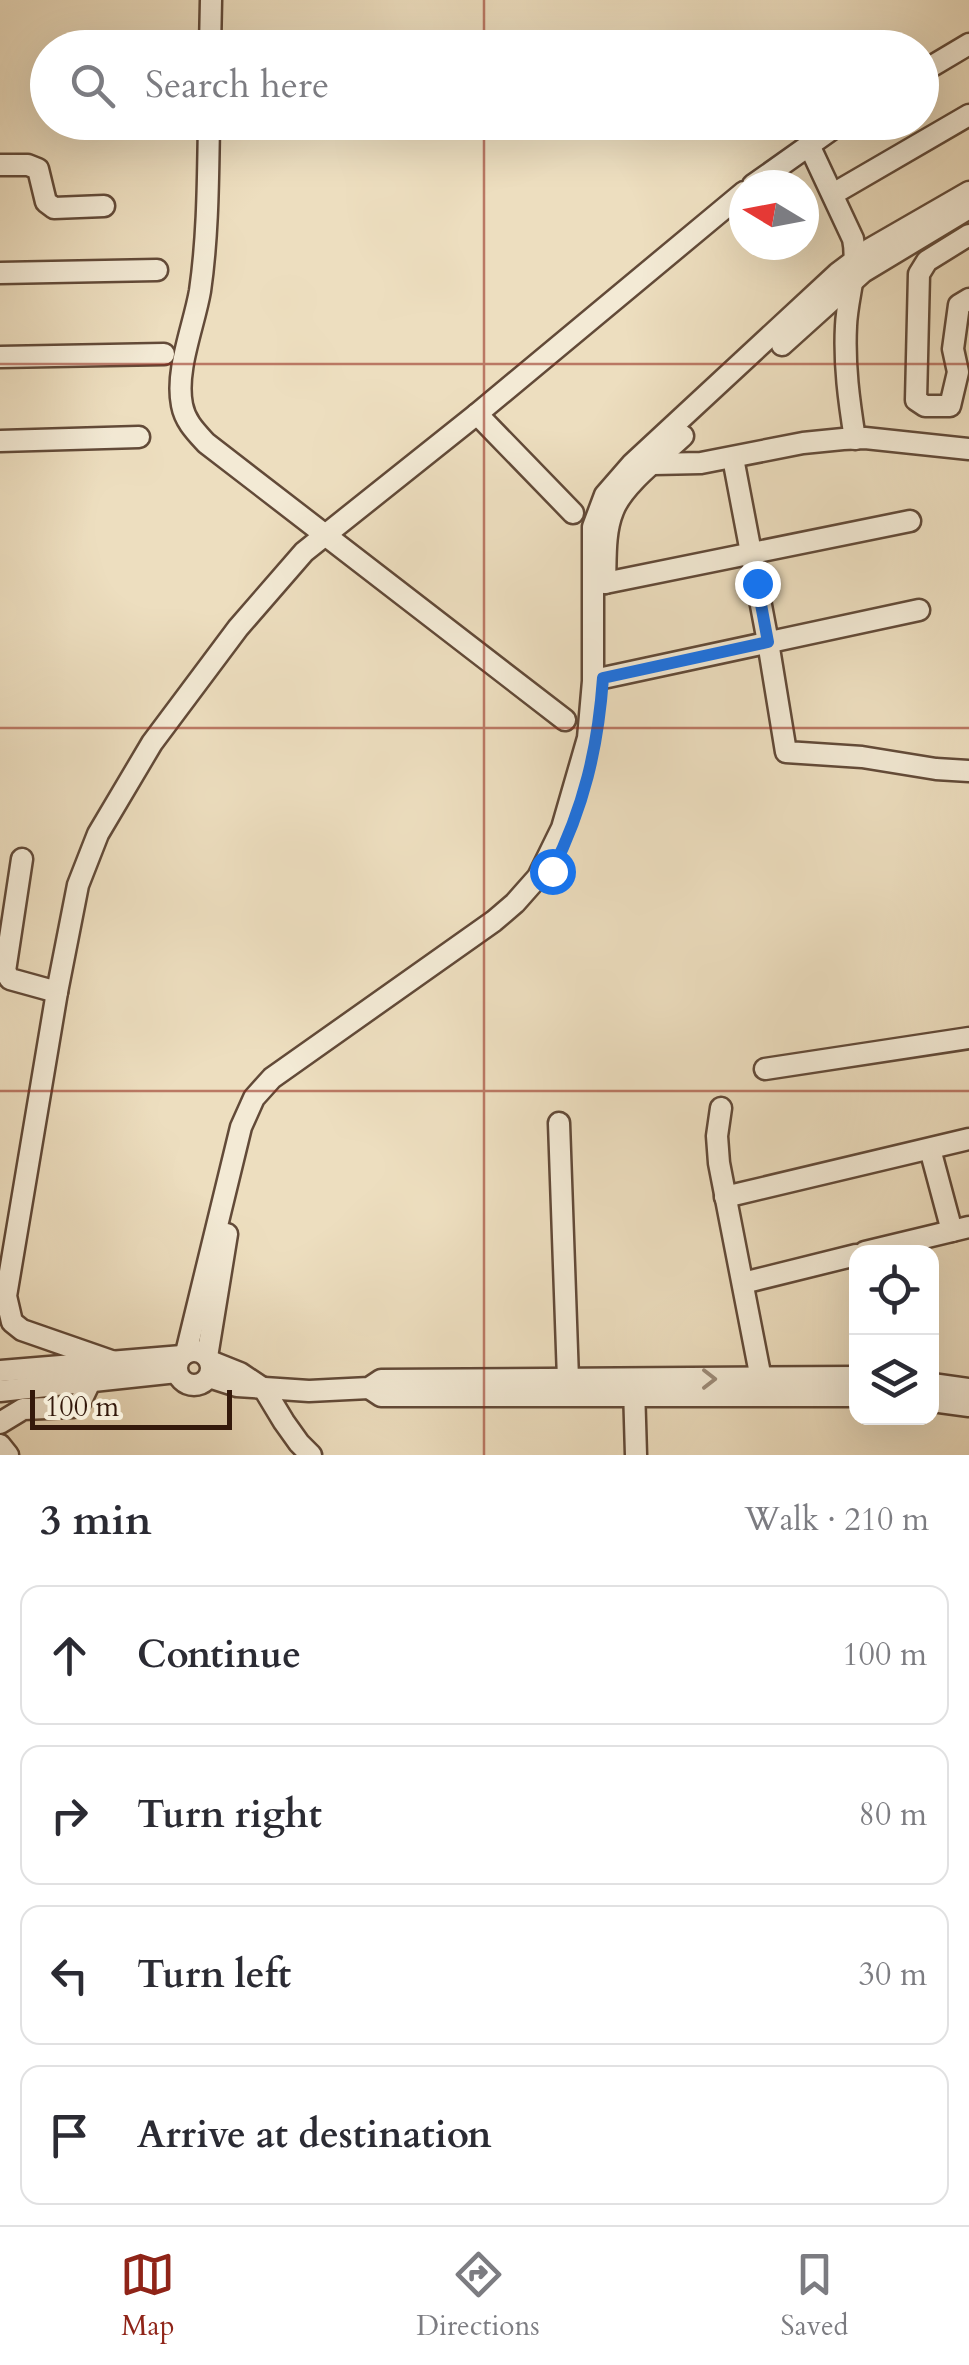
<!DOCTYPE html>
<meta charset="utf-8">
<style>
:root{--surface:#fff;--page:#f7f7f7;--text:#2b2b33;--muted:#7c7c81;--line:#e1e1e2;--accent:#8f2418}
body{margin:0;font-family:Cardo,serif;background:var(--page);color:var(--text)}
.controls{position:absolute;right:30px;bottom:30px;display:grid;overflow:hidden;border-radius:20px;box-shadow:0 10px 40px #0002}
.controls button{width:90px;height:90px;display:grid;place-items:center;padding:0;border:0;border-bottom:2px solid var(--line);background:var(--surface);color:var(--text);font:50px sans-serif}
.compass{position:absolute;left:729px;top:170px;width:90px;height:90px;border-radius:50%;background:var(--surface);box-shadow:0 10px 40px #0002;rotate:280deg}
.scale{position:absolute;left:30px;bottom:25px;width:202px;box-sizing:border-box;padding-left:10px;border:5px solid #34190b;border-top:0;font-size:28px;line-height:35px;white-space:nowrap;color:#34190b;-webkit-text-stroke:8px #f3ead5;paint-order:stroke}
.stop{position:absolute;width:30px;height:30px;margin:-22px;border:8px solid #1a73e8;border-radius:50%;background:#fff}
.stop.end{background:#1a73e8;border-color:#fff;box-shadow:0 2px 10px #0008}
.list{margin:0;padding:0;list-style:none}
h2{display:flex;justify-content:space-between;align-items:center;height:130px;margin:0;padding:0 40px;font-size:42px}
h2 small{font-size:32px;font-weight:400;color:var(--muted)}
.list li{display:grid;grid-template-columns:65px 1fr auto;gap:30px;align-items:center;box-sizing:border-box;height:140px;margin:0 20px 20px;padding:0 20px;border:2px solid var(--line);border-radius:20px}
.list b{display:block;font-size:38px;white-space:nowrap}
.list em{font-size:32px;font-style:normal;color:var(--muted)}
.icon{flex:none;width:55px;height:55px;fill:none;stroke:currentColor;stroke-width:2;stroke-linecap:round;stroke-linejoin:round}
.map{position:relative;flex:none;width:969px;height:1455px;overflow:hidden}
.search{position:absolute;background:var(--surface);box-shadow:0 10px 40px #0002;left:30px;right:30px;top:30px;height:110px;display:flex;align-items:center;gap:25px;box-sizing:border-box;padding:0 35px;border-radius:55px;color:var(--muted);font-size:38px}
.sheet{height:770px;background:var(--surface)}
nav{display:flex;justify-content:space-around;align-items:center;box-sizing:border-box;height:140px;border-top:2px solid var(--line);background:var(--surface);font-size:28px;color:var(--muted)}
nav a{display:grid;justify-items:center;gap:5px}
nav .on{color:var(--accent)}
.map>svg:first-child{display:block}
</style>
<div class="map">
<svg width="969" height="1455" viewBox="0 0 969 1455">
<rect width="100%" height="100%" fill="#eddebf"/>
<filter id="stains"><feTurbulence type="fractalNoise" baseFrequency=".002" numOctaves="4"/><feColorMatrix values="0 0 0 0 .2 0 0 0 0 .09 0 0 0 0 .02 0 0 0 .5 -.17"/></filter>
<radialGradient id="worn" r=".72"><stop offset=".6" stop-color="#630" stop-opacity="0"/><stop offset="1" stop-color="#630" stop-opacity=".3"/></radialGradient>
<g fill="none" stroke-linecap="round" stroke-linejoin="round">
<defs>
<g id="minor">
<path d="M210 48 211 0"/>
<path d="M922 72 969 44"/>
<path d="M209 122C208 179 208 236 200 291 194 326 175 370 182 405 185 421 195 431 206 443L565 720"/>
<path d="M809 145 853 239C859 267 847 297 846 326 844 365 849 401 855 439"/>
<path d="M0 165H28L38 169 46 202 54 208 104 206"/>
<path d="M753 185 842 122"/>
<path d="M833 194 969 115"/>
<path d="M969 235 927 261 919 274 916 400 925 406H950L958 372 953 349 959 305 969 299"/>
<path d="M0 273 157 270"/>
<path d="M782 345 863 272 969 208"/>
<path d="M0 357 164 354"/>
<path d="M477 414 573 513"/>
<path d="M0 441 139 437"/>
<path d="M733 458 768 642 786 752 862 757 936 769 969 771"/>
<path d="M653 464 701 463 803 443 843 439 865 438 969 449"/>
<path d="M605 583C606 560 604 533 613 511 623 484 662 456 683 436"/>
<path d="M605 583 910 521"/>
<path d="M603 678 919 610"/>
<path d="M22 859 5 971 10 979 57 992"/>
<path d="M765 1069 969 1038"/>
<path d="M721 1108 717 1136 719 1163 763 1389"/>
<path d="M559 1123 568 1379"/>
<path d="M930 1149 952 1231"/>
<path d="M725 1197 969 1139"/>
<path d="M865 1252 969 1227"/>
<path d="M743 1283 856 1255"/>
<circle cx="194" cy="1368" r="17"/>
<path d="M186 1353 241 1127 254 1098 272 1078 494 921 515 903 538 877 562 828 588 738 593 681V527L605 495 632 464 838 273 870 249 969 192"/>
<path d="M207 1357 227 1234"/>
<path d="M210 1361 240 1373 264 1389 284 1422 299 1443 311 1455"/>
<path d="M117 1363 22 1330 12 1322 6 1296 57 992 78 885 98 834 152 743 238 628 304 552 477 414 744 192"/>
<path d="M0 1371 182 1356"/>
<path d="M209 1377 237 1386 309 1391 369 1388 381 1380 856 1377"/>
<path d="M932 1384 969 1389"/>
<path d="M634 1387 636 1455"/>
<path d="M369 1388 381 1396H856"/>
<path d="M0 1391 177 1372"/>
<path d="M932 1401 969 1406"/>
<path d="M0 1423 23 1409 72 1407 80 1403 90 1382"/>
<path d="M0 1445 8 1455"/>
</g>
</defs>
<use href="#minor" stroke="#624a38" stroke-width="25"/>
<use href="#minor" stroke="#f3ead5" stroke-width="20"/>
</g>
<defs><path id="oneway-chevron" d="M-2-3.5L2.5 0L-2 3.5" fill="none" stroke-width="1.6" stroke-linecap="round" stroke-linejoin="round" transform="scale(2.5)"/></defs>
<use stroke="#9d8c7a" href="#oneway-chevron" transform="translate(709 1379)"/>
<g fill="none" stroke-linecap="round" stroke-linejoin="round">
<path stroke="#1a73e8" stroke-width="12" d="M552 871C584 807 598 748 603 678L768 642 757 583"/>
</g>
<path fill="none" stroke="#8f2418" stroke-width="2.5" stroke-opacity="0.55" d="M484 0V48M484 122V1455M0 364H969M0 728H969M0 1091H969"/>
<rect width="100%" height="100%" filter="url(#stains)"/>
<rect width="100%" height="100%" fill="url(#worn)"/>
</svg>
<div class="controls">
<button><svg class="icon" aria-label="locate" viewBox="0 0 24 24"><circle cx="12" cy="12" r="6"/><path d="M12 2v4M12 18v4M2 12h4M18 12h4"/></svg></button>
<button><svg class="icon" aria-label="layers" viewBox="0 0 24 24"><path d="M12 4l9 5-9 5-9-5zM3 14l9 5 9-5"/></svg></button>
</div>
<svg class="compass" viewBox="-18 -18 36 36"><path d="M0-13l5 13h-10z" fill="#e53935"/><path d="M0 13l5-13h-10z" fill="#7c7c81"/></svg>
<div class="scale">100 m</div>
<div class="stop" style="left:552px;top:871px"></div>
<div class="stop end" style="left:757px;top:583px"></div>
<div class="search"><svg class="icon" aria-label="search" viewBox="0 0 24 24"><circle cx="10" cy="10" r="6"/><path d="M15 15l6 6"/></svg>Search here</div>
</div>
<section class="sheet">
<h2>3 min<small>Walk · 210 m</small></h2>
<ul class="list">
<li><svg class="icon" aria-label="ahead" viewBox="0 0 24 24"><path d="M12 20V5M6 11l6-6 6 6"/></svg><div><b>Continue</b></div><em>100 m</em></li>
<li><svg class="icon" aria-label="right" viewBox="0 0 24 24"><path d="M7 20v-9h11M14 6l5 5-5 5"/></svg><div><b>Turn right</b></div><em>80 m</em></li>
<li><svg class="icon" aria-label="left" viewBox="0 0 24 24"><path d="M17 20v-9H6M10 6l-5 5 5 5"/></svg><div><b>Turn left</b></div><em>30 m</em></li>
<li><svg class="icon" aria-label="arrive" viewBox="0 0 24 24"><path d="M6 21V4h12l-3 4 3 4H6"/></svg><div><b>Arrive at destination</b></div></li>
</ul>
</section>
<nav>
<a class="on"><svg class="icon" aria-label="map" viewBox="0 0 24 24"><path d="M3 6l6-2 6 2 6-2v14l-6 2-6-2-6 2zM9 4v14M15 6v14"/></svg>Map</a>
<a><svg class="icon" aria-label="directions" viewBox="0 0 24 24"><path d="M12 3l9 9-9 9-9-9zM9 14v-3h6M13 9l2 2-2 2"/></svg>Directions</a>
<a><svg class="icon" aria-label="saved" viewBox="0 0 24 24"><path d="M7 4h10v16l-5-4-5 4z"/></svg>Saved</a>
</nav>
